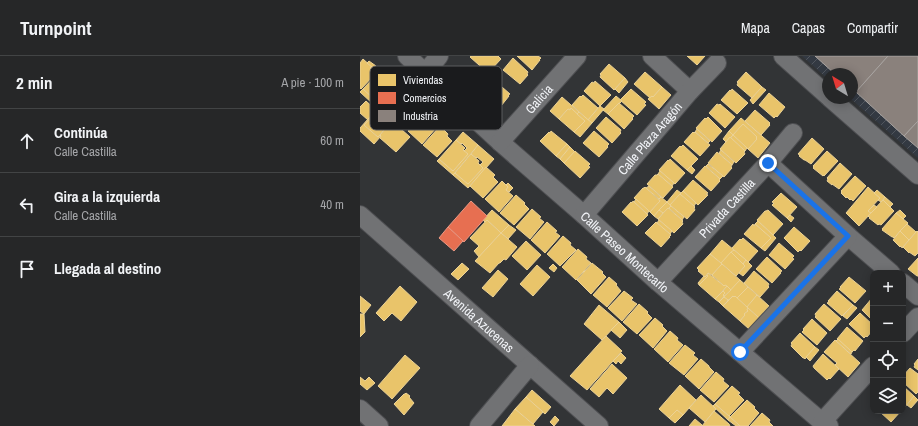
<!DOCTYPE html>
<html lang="es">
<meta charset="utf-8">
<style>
:root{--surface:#262728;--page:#323334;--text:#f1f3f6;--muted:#a4a5a8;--line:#424445}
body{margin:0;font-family:"Archivo Narrow",sans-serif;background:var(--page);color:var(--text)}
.controls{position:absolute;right:12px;bottom:12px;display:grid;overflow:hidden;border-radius:8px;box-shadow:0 2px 10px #0003}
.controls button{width:36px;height:36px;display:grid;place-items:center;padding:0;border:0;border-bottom:1px solid var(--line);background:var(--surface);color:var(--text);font:20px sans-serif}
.compass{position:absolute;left:462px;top:12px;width:36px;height:36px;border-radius:50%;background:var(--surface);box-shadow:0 2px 10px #0003;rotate:322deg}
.stop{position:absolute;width:12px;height:12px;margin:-9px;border:3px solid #1a73e8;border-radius:50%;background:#fff}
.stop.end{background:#1a73e8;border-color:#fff;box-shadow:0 1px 4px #0008}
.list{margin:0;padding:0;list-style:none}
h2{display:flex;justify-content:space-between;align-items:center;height:52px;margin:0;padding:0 16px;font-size:17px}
h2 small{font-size:13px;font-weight:400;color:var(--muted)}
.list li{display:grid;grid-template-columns:26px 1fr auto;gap:12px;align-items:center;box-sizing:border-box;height:64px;padding:0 16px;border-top:1px solid var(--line)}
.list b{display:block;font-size:15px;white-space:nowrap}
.list p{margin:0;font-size:13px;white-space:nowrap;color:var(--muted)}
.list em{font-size:13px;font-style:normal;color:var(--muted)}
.icon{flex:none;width:22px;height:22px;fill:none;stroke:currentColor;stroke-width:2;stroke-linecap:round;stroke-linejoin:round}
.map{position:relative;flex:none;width:558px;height:370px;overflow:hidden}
header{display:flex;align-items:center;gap:24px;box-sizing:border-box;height:56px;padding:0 20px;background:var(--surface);border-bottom:1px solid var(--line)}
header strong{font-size:19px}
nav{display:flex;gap:22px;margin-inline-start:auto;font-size:14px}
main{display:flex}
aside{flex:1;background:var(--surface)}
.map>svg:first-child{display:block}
</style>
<header>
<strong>Turnpoint</strong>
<nav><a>Mapa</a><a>Capas</a><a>Compartir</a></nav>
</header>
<main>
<aside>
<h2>2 min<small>A pie · 100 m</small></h2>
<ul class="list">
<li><svg class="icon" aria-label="ahead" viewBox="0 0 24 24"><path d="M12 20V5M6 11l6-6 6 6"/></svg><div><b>Continúa</b><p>Calle Castilla</p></div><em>60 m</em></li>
<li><svg class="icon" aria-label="left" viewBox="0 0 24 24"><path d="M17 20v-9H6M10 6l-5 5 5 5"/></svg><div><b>Gira a la izquierda</b><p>Calle Castilla</p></div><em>40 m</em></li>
<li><svg class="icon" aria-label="arrive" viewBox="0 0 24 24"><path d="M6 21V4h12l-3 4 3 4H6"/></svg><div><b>Llegada al destino</b></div></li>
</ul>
</aside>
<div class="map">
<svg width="558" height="370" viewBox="0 0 558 370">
<defs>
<pattern id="industrial-furrows" width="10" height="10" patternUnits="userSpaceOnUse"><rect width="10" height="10" fill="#333942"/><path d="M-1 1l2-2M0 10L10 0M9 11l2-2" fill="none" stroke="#51565e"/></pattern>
</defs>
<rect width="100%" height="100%" fill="#323436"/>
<path fill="url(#industrial-furrows)" d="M442 0H558V102L490 42H492V18H468V23Z"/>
<g fill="#e9c46a" stroke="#ecd295">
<path d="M111 0H138L141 3 128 17 110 1Z"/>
<path d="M157 0H178L181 2 179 4H180L172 14Z"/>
<path d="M327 0H345L337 9Z"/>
<path d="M153 2 168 16 167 18 168 19 160 28 143 14Z"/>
<path d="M3 3 12 11 10 12 16 17 1 33 0 32V7Z"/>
<path d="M9 5 16 10 12 14 10 12 12 11 7 7Z"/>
<path d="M249 8 265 22 254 34 240 21 241 19 240 18Z"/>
<path d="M285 16 302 31 293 41 292 40 290 42 274 28Z"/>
<path d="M386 16 402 31 392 42 377 29 378 27 377 26Z"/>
<path d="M18 17 27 26 26 27 28 28 15 44 3 33Z"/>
<path d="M265 22 268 26 259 37 255 33Z"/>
<path d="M134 24 150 38 148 39 149 40 141 50 124 35Z"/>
<path d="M235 25 251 39 240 50 224 35 232 26 234 27Z"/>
<path d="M302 31 311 39 299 53 288 43 292 40 293 41Z"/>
<path d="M402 31 406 34 393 48 390 44Z"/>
<path d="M3 33 16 45 13 48 0 36Z"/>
<path d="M271 33 286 46 284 48 286 49 277 59 260 44Z"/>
<path d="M372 33 388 47 377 58 361 44 370 34 371 35Z"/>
<path d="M409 37 425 51 417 61 416 60 414 62 399 49Z"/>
<path d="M223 39 238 52 228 64 212 49 220 40 221 41Z"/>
<path d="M256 40 262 45 260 47H259L248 58 243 54Z"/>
<path d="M202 41 219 56 217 58 211 52 210 54 208 53 199 63 190 55Z"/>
<path d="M6 45 16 54 8 64 0 57V51Z"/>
<path d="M259 47 274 60 272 62 273 63 264 73 248 58Z"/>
<path d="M357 48 359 49 360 48 375 61 365 72 349 57Z"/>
<path d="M240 50 244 53 232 67 228 64Z"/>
<path d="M211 52 225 65 214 76 199 63 208 53 210 54Z"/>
<path d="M16 54 17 55 4 69 18 81 20 79 21 80 14 88 0 75V72Z"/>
<path d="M395 54 410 67 409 68 410 69 401 79 385 65Z"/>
<path d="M17 55 30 67 18 81 4 69Z"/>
<path d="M219 56 232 67 220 81 214 76 225 65 217 58Z"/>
<path d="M65 57 73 64 71 65 77 71 62 88 48 75Z"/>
<path d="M246 61 261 74 260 76 261 77 252 87 236 72Z"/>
<path d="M348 61 362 75 352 86 336 72 345 62 346 63Z"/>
<path d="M381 62 410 87 398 102 388 93 397 83 396 82 397 81 383 68 373 79 369 75Z"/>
<path d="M32 65 50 81 36 96 20 82 21 80 20 79Z"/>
<path d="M383 68 397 81 396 82 397 83 388 93 373 79Z"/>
<path d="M80 70 88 78 87 80 92 85 77 101 63 89Z"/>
<path d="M337 73 350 85 348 87 335 76Z"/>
<path d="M191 75 207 88 196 100 180 85 189 76 190 77Z"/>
<path d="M234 75 249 88 247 90 248 91 239 101 223 87Z"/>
<path d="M369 75 373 79 366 86 363 83Z"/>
<path d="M103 76 118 89 93 119 77 105 79 103 93 115 108 98 104 95 107 92 102 87 101 88 96 84Z"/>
<path d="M333 76 334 77 335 76 350 89 340 100 324 86Z"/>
<path d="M373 79 387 92 385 95 371 82Z"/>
<path d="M370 81 385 95 384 96 385 98 376 107 360 93Z"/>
<path d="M452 82 464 93 451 108 445 104H444L439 100 440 99 438 98Z"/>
<path d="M96 84 105 92 103 94 108 98 93 115 79 103Z"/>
<path d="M207 88 210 91 200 103 196 100Z"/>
<path d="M118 89 134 103 108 132 93 119 95 117 108 128 123 112 120 109 123 106 117 101 116 102 111 98Z"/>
<path d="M323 89 338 103 327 114 311 100 320 90 321 91Z"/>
<path d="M210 91 215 96 204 107 200 103Z"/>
<path d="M361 94 374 106 372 109 359 97Z"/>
<path d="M215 95 230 108 228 110 230 111 220 122 204 107Z"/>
<path d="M467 95 478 105 464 120 463 119V120L453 112 454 111 453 110Z"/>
<path d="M357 96 372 109 371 111 372 112 364 121 348 107Z"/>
<path d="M111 98 119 105 118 107 123 112 108 128 95 117Z"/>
<path d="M310 103 325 117 315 128 299 114 308 104 309 105Z"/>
<path d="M480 107 492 118 479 133 472 128V129L467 125 468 123 467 122Z"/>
<path d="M348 108 363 120 360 123 346 110Z"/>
<path d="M331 110 335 114 332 118 327 114Z"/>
<path d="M345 110 360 123 359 124 360 125 351 135 335 121Z"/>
<path d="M126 111 135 119 133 121 138 126 123 142 110 130Z"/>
<path d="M300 115 314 127 312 130 298 118Z"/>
<path d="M298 118 313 131 303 142 287 128 295 119H297Z"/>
<path d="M495 120 506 130 493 145 491 143 490 144 487 141 486 142 481 137 482 136 481 135Z"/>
<path d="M333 124 348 137 346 138 348 139 338 149 323 135Z"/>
<path d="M142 125 148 131 146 134 153 140 139 156 125 143Z"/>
<path d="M148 127 153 132 149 136 146 134 148 131 146 129Z"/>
<path d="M289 130 301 141 299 143 286 132Z"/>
<path d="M285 131 300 145 290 156 274 142 283 132H284Z"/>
<path d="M508 131 520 142 508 155 511 157 499 170 486 157Z"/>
<path d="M317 134 321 137 310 149 307 146Z"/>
<path d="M517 134 525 141 521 146 518 144 520 142 514 137Z"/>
<path d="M323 135 336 147 334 150 320 138Z"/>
<path d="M421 137 437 151 427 162 412 149 414 147 412 146Z"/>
<path d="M320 138 335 151 334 152 335 154 327 163 310 149Z"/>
<path d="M156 139 165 147 164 148 169 153 154 169 140 157Z"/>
<path d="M301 141 307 146 294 160 290 156 300 145 299 143Z"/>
<path d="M525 141 533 148 530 151 523 144Z"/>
<path d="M276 143 289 155 287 158 274 146Z"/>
<path d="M523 144 534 155 521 169 519 168 518 169 509 162H510L508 160Z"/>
<path d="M273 145 288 159 277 170 262 156 271 146 272 147Z"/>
<path d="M307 146 311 150 303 157 299 154Z"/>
<path d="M514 149 517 151 511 157 508 155Z"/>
<path d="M311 150 324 161 322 164 309 152Z"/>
<path d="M308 152 323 165 322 166 323 168 314 177 298 163Z"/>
<path d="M172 153 181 161 179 162 184 166 170 183 156 171Z"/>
<path d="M132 154 149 169 141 177 127 164 125 166 123 164Z"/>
<path d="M299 154 303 157 298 163 294 160Z"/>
<path d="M408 154 423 168 413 179 397 164 405 155H406Z"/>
<path d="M540 154 546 160 543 163 536 157Z"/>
<path d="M536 157 548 167 534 182 533 181H532L522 174 523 173H522Z"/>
<path d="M430 159 434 162 431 166 427 162Z"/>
<path d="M127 164 141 177 119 201 114 195 119 190 110 182Z"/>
<path d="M299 164 312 175 310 178 297 167Z"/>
<path d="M398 165 416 182 405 195 401 192 411 182 395 168Z"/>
<path d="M187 166 197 175 195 176 200 180 185 197 171 184Z"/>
<path d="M296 166 311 179 309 181H310L301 191 285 177Z"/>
<path d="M393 168 394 170 395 168 411 182 401 192 384 178Z"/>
<path d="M547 168 556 176 549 184 540 175Z"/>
<path d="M149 169 156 174 148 183 141 177Z"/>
<path d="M434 171 450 185 441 195 440 194 438 196 424 182Z"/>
<path d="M540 175 549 184 542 192 541 190 540 191 533 184Z"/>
<path d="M557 175 558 176V197L555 200 549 196V197L543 191Z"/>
<path d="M141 177 157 191 146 204 144 203 140 207H139L130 217 115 205Z"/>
<path d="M203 180 211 187 210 189 216 194 200 210 187 198Z"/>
<path d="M383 182 398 195 388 206 372 192 380 183 381 184Z"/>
<path d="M362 184 374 194 361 207 350 198Z"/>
<path d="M166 185 181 199 167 214 152 200Z"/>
<path d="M419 187 434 200 432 202 434 203 425 213 409 199Z"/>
<path d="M218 193 227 201 226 203 231 207 216 224 202 211Z"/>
<path d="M374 194 386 204 383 208 371 196Z"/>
<path d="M371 196 385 210 376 220 361 207Z"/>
<path d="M350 198 362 208 352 219 348 217 345 221 338 215 339 214 337 212Z"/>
<path d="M407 201 422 215 420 216 421 217 412 227 396 213Z"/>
<path d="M558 202V220H557L548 213Z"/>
<path d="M386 204 392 210 383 220 379 217 385 210 383 208Z"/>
<path d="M102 207 109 213 98 224 91 218Z"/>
<path d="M232 207 243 216 242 217 246 221 231 238 217 224Z"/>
<path d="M193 208 197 212 194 216 189 212Z"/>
<path d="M362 208 380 224 371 234 365 229 364 230 352 219Z"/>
<path d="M177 209 190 221 173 240 160 228Z"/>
<path d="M138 214 148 223 133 241 122 232Z"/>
<path d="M394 215 409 228 408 230 409 231 400 241 384 227Z"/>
<path d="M348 217 364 230 365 229 367 230 355 243 339 229 348 220 347 219Z"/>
<path d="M347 219 348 220 339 229 338 227 344 220 345 221Z"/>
<path d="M249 221 257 228 256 229 261 235 247 251 233 239Z"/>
<path d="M489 221 506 235 495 247 479 233 481 232 480 231Z"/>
<path d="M380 224 388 231 377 242 375 240 374 241 373 240 368 244 364 241Z"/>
<path d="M40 230 57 246 41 265 32 257 24 265 16 257Z"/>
<path d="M367 230 371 234 364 240 363 239 365 237 363 235Z"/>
<path d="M388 231 397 239 387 251 377 242Z"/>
<path d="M264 235 273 242 271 244 277 248 262 265 248 252Z"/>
<path d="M363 235 365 237 363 239 364 240 359 246 355 243Z"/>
<path d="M477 235 493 249 482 260 467 247 469 246 468 245Z"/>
<path d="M397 239 409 250 399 262 387 251Z"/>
<path d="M0 240 11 249 4 258 0 255Z"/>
<path d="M373 240 374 241 375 240 388 252 387 254 388 255 384 258 385 259 380 265 363 250Z"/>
<path d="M364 241 368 244 363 250 359 246Z"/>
<path d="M512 242 513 243V265L502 254Z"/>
<path d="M279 248 288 256 287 257 292 262 277 278 263 266Z"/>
<path d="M464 248 481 263 470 275 455 261 456 260 455 258Z"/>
<path d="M239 249 259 266 242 284 224 268Z"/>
<path d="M493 249 497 252 487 263 483 260Z"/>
<path d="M388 252 399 262 389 273 380 265 385 259 384 258 388 255 387 254Z"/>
<path d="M500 257 513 269V274L507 281 506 280 504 282 489 268Z"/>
<path d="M0 258H4L5 276 0 281Z"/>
<path d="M295 262 303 269 302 270 307 275 293 292 279 279Z"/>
<path d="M452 263 467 277 457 289 442 276 444 274 443 273Z"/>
<path d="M259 266 267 274 260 282 251 274Z"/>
<path d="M487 271 503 285 495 295 494 294 492 296 477 283Z"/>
<path d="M310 275 318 282 317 284 323 289 308 306 294 293Z"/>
<path d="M440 277 455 291 445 303 444 302H443L431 290 432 288 431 287Z"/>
<path d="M246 280 262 295 227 334 210 320Z"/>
<path d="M478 283 492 296 491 298 476 285Z"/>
<path d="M475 284 500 307 488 321 475 309 477 307 464 296Z"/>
<path d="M325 289 335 297 333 299 338 303 324 319 309 307Z"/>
<path d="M455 291 459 294 450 305 446 301Z"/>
<path d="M261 297 266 302 261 308 258 305 256 308 253 305Z"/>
<path d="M463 298 479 313 470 323 469 322 467 324 454 312 453 310Z"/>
<path d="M45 299 60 312 32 343 18 330Z"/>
<path d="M341 303 349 310V311L354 316 339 333 325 320Z"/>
<path d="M558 303V314L554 311 555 309 554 308Z"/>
<path d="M252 308 267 322 253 338 247 332 239 341 230 333Z"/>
<path d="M550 312 558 318V336L556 338 543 326V320Z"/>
<path d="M356 316 364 323 363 325 369 330 354 346 340 334Z"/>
<path d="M0 321 5 325 9 321 15 327 7 334 0 328Z"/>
<path d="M320 329 336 344 323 359 317 354 309 362 299 353Z"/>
<path d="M372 330 380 337 378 338 384 344 369 360 355 348Z"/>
<path d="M543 330 554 340 544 352 543 351Z"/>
<path d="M172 334 191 351 185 358 166 341Z"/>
<path d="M46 337 50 340 49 341 54 347 44 359 34 348 44 338H45Z"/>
<path d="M341 339 356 353 345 366 329 352Z"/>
<path d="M554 340 558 344 551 352 547 349Z"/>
<path d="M166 341 183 356 173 368 155 353Z"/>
<path d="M387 344 395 351 394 352 399 357 388 370H380L370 361Z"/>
<path d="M355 348 370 361 368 364 353 350Z"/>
<path d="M155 353 175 370H142Z"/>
<path d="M317 354 323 359 315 367 309 362Z"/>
<path d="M354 355 369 368 370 370H342Z"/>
<path d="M519 355H541L531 366Z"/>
<path d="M402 357 410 364 409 366 413 370H390Z"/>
<path d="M195 360 199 364 194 370 190 366Z"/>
<path d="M370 361 380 370H376L368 364Z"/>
<path d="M335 363 342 369V370H329Z"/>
</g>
<g fill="#e76f51" stroke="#ea9783">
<path d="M111 145 127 160 104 186 88 171Z"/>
<path d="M88 171 103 185 94 195 79 182Z"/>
</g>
<g fill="#8a817c" stroke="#a9a4a1">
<path d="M455 0H528L496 36 492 33V18H475Z"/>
<path d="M528 0H558V65L544 80 496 36Z"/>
<path d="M558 65V92L544 80Z"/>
</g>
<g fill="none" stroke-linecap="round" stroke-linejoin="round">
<defs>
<g id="minor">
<path id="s1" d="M47 0 140 86 224 159 298 226 462 366 469 370"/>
<path d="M292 0 330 35"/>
<path d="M423 0 468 40"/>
<path d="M65 17 79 0"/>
<path d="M470 42 558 119"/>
<path id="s2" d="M140 86 217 0"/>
<path d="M408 107 488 180 531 217"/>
<path id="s3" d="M0 159 239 370"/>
<path id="s4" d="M224 159 330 35 357 7"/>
<path id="s5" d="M298 226 408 107 433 77"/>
<path d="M543 227 558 240"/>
<path d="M543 277 558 261"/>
<path d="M380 296 488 180"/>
<path d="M0 353 19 370"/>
<path d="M462 366 513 310"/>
<path d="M119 370 170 309"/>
</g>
</defs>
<use href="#minor" stroke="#4e4f52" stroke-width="20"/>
<use href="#minor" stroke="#717274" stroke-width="18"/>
</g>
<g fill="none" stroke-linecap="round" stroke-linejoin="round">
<path stroke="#1a73e8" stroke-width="5" d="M380 296 488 180 408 107"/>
</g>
<g text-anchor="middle" stroke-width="4" stroke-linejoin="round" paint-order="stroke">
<g font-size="13" fill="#f2f4f8" stroke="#1a1b1d">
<text dy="5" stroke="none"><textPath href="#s2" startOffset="58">Galicia</textPath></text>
<text dy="5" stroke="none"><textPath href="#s4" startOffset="101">Calle Plaza Aragón</textPath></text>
<text dy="5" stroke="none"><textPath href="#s5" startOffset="101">Privada Castilla</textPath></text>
<text dy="5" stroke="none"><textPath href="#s1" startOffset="293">Calle Paseo Montecarlo</textPath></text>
<text dy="5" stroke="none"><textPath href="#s3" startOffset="159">Avenida Azucenas</textPath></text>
</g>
</g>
<rect x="10" y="10" width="132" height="64" rx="6" fill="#1a1b1d" stroke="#5b5c5f" stroke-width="1"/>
<rect x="18" y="18" width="18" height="12" fill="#e9c46a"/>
<rect x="18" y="36" width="18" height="12" fill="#e76f51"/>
<rect x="18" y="54" width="18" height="12" fill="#8a817c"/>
<g font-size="11" fill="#f2f4f8">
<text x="43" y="28">Viviendas</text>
<text x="43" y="46">Comercios</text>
<text x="43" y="64">Industria</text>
</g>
</svg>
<div class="controls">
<button>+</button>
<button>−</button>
<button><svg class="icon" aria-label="locate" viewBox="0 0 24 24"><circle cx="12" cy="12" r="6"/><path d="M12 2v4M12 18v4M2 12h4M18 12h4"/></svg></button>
<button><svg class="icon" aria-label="layers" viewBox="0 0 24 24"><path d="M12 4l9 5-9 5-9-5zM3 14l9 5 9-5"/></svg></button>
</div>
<svg class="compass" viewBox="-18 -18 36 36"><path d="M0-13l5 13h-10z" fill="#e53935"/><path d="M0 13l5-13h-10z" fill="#a4a5a8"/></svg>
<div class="stop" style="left:380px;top:296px"></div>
<div class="stop end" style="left:408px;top:107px"></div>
</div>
</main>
